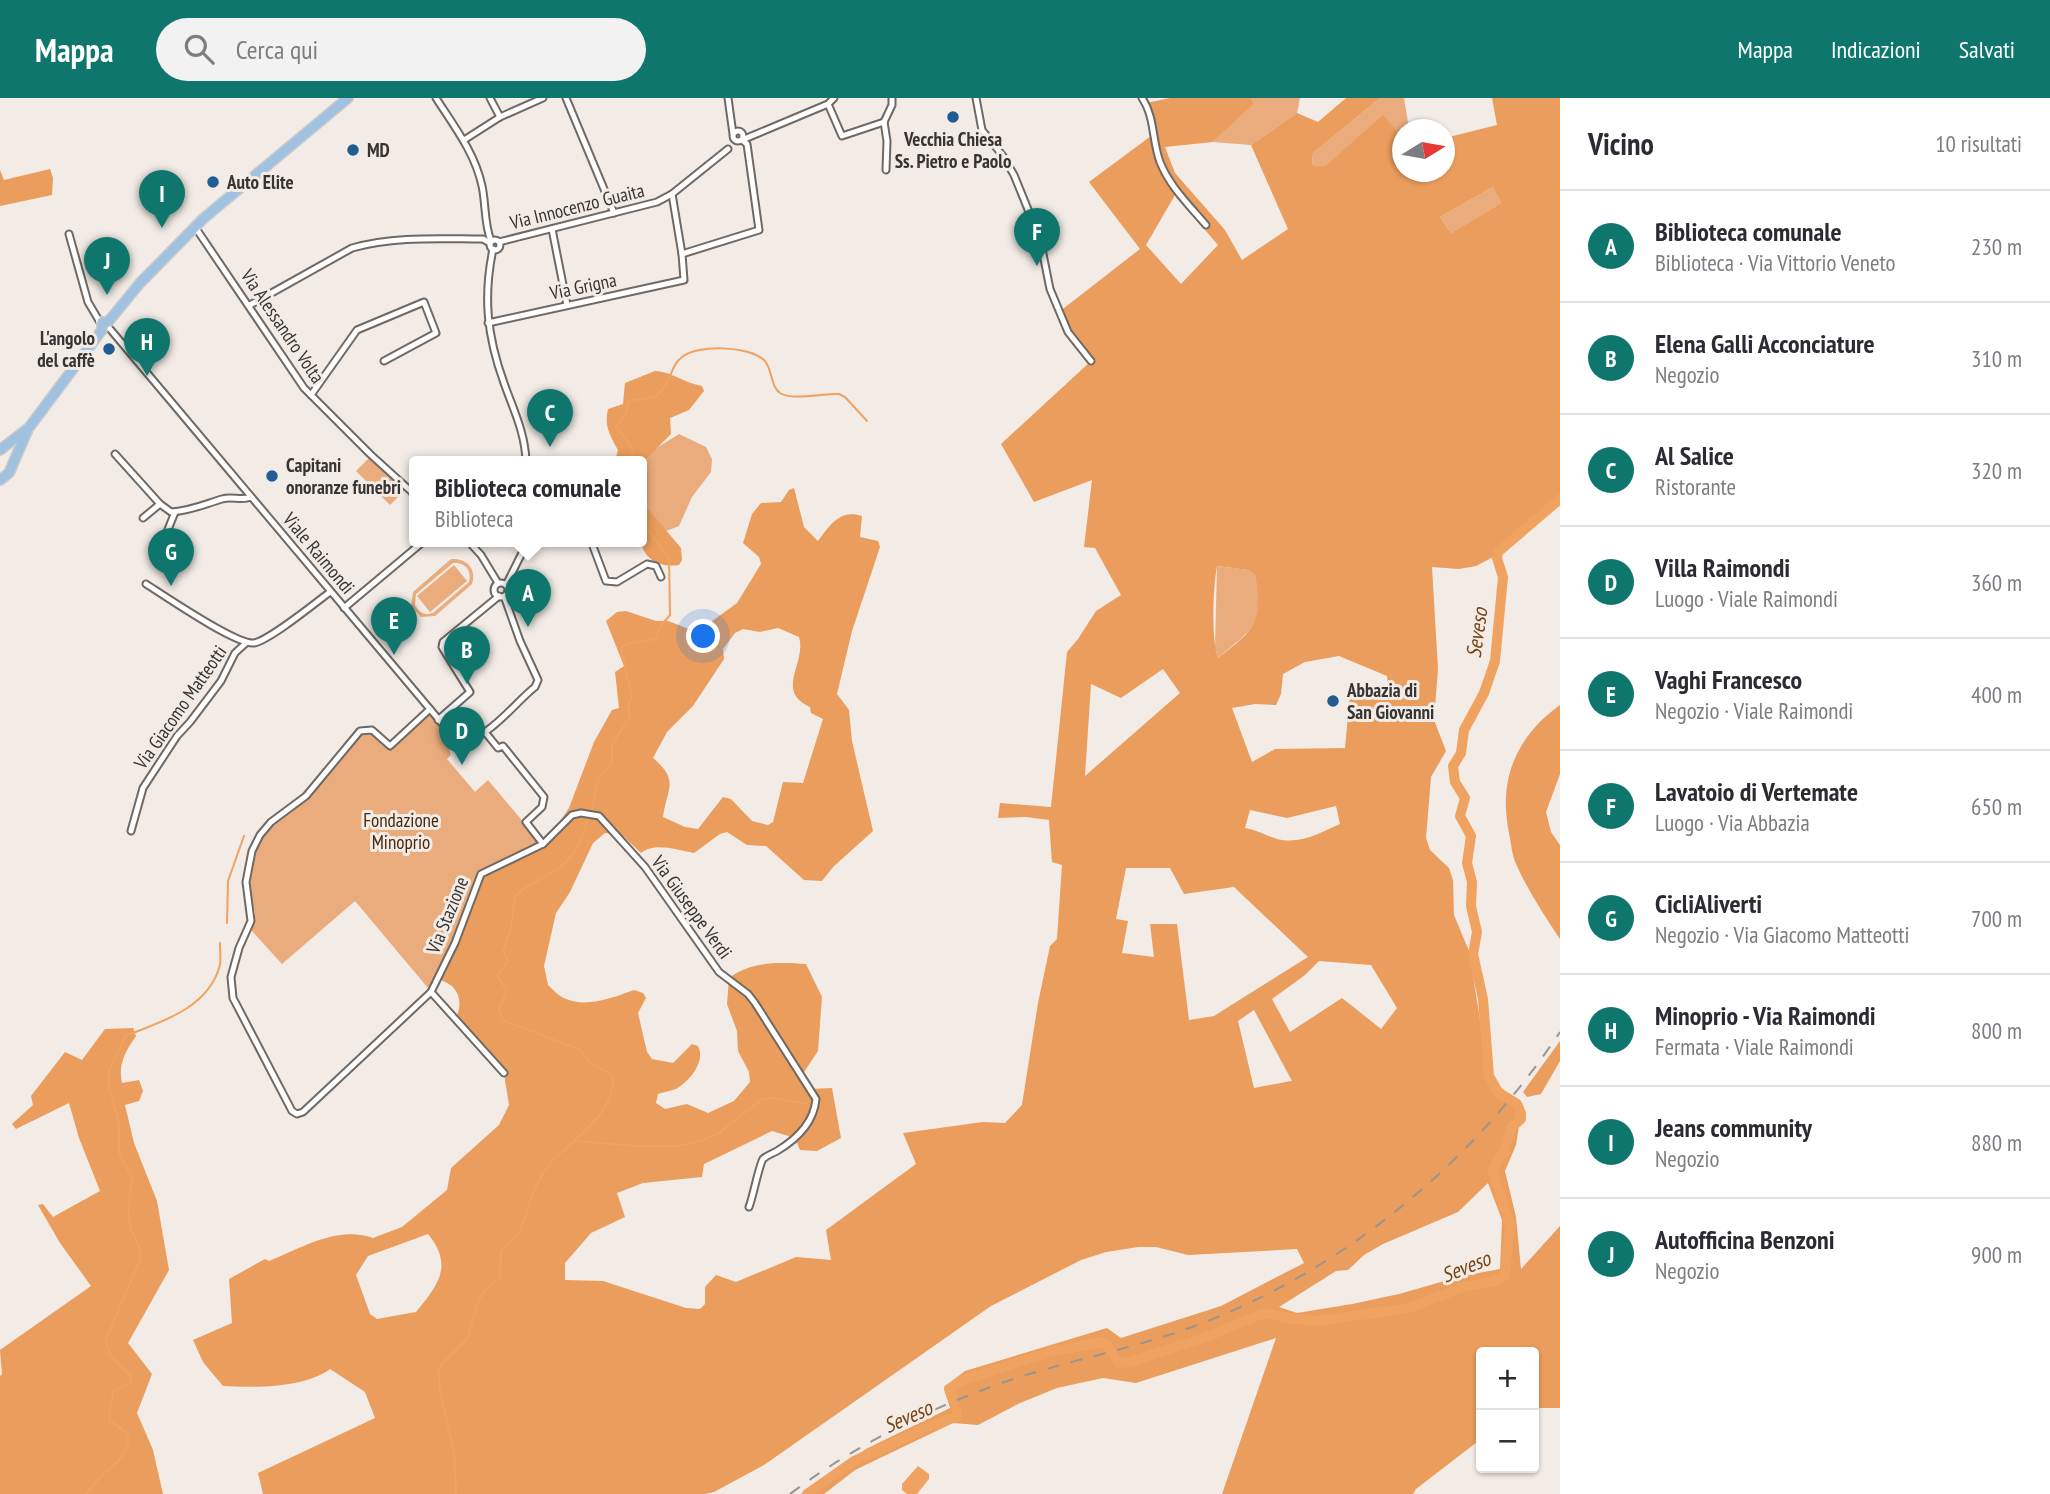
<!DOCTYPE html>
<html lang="it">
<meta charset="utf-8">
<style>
:root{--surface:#fff;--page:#f2f2f3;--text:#2b2b33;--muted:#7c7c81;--line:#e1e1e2;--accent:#0f766e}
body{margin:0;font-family:"PT Sans Narrow",sans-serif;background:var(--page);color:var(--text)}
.controls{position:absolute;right:21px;bottom:21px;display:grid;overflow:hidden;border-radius:7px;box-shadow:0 2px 5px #0004}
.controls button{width:63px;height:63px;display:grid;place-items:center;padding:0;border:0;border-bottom:2px solid var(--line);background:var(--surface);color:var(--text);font:35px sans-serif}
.compass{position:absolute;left:1392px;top:21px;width:63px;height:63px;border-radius:50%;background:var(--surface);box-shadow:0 2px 5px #0004;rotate:79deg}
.you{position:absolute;left:704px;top:539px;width:24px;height:24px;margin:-18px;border:5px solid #fff;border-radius:50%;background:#1a73e8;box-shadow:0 0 0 10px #1a73e833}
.badge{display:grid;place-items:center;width:46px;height:46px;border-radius:50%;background:var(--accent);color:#fff;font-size:23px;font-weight:700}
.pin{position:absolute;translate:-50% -58px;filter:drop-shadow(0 2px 4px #0008)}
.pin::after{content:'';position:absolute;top:37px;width:24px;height:21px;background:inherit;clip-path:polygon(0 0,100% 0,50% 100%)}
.popup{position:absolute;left:409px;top:358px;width:238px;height:91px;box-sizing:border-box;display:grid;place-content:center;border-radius:7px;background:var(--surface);filter:drop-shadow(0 2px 5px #0005);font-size:23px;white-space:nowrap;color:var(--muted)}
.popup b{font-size:26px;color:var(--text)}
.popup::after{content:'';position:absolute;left:50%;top:100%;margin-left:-14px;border:14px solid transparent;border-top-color:var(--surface)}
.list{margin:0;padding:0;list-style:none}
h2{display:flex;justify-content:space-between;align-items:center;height:91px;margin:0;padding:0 28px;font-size:30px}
h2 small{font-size:23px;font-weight:400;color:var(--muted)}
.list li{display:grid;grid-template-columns:46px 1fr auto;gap:21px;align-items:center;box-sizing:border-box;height:112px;padding:0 28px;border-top:2px solid var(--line)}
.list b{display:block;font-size:26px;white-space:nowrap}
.list p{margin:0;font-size:23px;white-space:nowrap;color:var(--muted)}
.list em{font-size:23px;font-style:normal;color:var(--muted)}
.icon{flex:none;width:38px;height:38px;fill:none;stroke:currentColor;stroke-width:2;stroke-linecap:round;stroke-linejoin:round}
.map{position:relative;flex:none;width:1560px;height:1396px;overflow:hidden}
header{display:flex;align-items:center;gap:42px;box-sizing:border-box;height:98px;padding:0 35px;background:var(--accent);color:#fff}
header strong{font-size:33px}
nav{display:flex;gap:38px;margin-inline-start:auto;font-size:24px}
.search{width:490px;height:63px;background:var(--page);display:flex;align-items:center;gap:18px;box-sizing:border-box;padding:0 24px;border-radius:38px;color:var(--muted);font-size:26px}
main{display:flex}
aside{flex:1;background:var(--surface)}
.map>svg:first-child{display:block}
</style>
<header>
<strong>Mappa</strong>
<div class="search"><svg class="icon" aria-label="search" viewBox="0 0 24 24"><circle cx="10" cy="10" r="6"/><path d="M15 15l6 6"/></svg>Cerca qui</div>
<nav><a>Mappa</a><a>Indicazioni</a><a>Salvati</a></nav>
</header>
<main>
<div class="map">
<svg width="1560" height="1396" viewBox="0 0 1560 1396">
<rect width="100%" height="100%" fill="#f2ebe6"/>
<g fill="#eaac7c" fill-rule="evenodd">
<path d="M1251 0H1300L1297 15 1251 47 1213 44 1252 6Z"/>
<path d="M1380 0H1404L1409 31 1402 32V38L1383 18 1325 68 1312 67 1313 55Z"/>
<path d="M1493 89 1501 105 1451 135 1440 119Z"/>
<path d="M679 336 706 349 712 361 711 374 692 399 679 428 661 435 642 408V363H636Z"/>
<path d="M370 359 406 391 390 407 356 373Z"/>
<path d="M451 461C467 460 477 471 472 486L435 518 421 519 411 508 413 494ZM453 465C465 464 472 472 469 484L433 515C425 518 419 515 415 507L416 496Z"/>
<path d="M454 467 467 483 430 514 417 498Z"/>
<path d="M1217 468 1248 472 1255 477C1264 528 1254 529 1218 560L1215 550Z"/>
<path d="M428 615 452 644 449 651 451 657 447 661 475 694 488 682 541 745 469 810 441 869 428 890 355 803 282 866 251 832 255 815 249 792V779L253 759 260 743 274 726 316 692 361 636 370 634 390 651Z"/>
</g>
<g fill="#ea9d5c" fill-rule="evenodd">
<path d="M1170 0H1251L1253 6 1213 44 1165 49 1175 75 1225 132 1242 162 1288 131 1251 47 1297 15 1318 24 1346 0H1380L1313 55 1312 67 1325 68 1383 17 1402 38V74H1444L1445 40 1497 27 1492 0H1560V398L1503 446 1495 458 1476 468 1459 471 1432 469 1438 571 1434 622 1446 653 1431 679 1426 740 1430 752 1449 770 1453 782 1454 817 1469 853 1489 978 1498 994 1517 1006 1521 1015 1516 1047 1505 1073 1516 1119 1521 1171 1560 1128V1310H1534V1254H1481V1341L1416 1391 1413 1396H1222L1276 1240 1136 1285 1103 1280 1057 1290 1020 1305 978 1327 953 1325 855 1372 824 1396H801L866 1351 952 1309 944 1289 965 1273 1107 1230 1121 1240 1221 1208 1304 1165 1297 1151 1188 1157 1156 1149H1138L1106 1154 1081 1162 991 1208 764 1367 714 1394 705 1396H263L258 1375 375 1320 365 1294 330 1271C305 1290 253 1290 223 1288L203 1264 193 1242 232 1225 229 1181 265 1161 269 1163C301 1150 338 1127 373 1140L402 1129 447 1092 451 1070 499 1027 509 1007 504 976 456 920C464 903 458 887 440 882L482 776 548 742 569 710 594 644 612 612 619 610 615 574 624 568 606 523 617 514 626 513 656 523H668L697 534 737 505 761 466 759 459 743 445 752 416 761 405 781 404 789 392 794 390 804 429 818 443C830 427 840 411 862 418L860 439 878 443 880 449 852 533 837 596 849 612 852 643 873 733 833 769 822 783 804 782 766 748 747 747 727 734 720 736 694 755C676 752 655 744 641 755L622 737 605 735 593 745 570 794 556 815 544 868 548 887C553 892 560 899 566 901 587 910 615 899 634 892L643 895 646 900 638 915 647 954 652 961 673 965 692 946 698 948C706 963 690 983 676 991 671 993 663 994 658 996L656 1005 665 1011 687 1006 708 1015 734 1003 750 984 749 974 738 953 737 933 727 906 729 880C751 863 780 864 806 866L822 899 818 953 802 977 810 991 832 990 841 1040 817 1053 800 1052 795 1040 772 1033 704 1066 702 1079 643 1085 617 1095 625 1119 591 1135 565 1165V1182L603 1183 686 1210 700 1211 705 1206V1189L716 1177 736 1184 796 1159 831 1162 826 1132 916 1066 903 1035 983 1024 1005 1025 1022 1007 1038 905 1050 848 1057 841 1062 767 1052 764 1049 722 1026 719 998 720 1000 705 1051 709 1067 554 1078 541 1096 513 1121 497 1095 450 1084 449 1092 382 1034 404 1001 346 1091 263 1068 234 1059 214 1140 151 1089 84 1155 35 1146 5ZM1493 89 1501 105 1451 135 1440 119ZM1175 97 1218 147 1181 186 1146 147ZM1217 468 1248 472 1255 477C1263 524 1255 532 1218 560 1211 541 1213 489 1217 468ZM778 530 799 539C807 565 774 593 810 609L811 615 823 621 803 685 783 684 773 724 768 727 752 723 731 701 723 699 698 731 685 729 663 719C667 690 680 683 653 660L667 634 693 608 724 561 723 551 735 535 743 531 760 534ZM1339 558 1387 578 1388 587 1350 596 1345 650 1275 651 1252 664 1232 610 1255 606 1276 607 1281 596 1283 576 1305 564ZM1163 571 1180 595 1085 678 1091 586 1121 600ZM1336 708 1340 726C1322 734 1303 745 1282 742 1270 740 1258 732 1245 730L1250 712 1287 720ZM1126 770H1170L1184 796 1234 789 1308 859 1214 918 1189 922 1177 826H1150L1154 859 1122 855 1128 823 1116 821ZM1319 863 1371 867 1397 910 1381 931 1342 900 1290 934 1272 901 1305 877ZM1254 912 1292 983H1291L1254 990 1238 923ZM1488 1085 1502 1122 1500 1171 1462 1178 1399 1196 1352 1206 1297 1215 1279 1209 1336 1173 1348 1172 1364 1157 1383 1146 1458 1114ZM428 1136C454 1168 438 1187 416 1214L377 1221 370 1216 356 1177 368 1158Z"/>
<path d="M50 71 53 80 52 97 0 108V72L4 82Z"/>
<path d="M655 273C673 274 684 285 702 288L704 293 689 312 670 320 671 336 646 361 642 364 615 363 618 352C610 337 604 328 608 311L623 306 625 285Z"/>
<path d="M642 404 681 450 682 462 679 467C662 470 643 462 641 443 640 433 642 416 642 404Z"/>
<path d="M1560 607V676L1546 714 1551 734 1560 747V841C1544 817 1528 793 1516 766 1512 757 1511 745 1509 735 1498 681 1516 639 1560 607Z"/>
<path d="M133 930 136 938C125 954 118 966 122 985L139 982 143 993 139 1003 125 1007 134 1045 157 1103 169 1172 128 1245 152 1276 137 1315 153 1352 163 1396H0V1278L2 1276 0 1252 91 1188 60 1145 38 1107 43 1106 53 1119 100 1093 79 1040 69 1005 16 1031 12 1026 33 1007 31 998 65 954 82 962 105 931Z"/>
<path d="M1560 943V963L1541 996 1527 999 1523 994Z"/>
</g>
<path fill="#f0a261" d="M918 1368 929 1376V1381L917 1396H907L902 1392V1386Z"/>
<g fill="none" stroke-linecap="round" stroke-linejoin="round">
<g stroke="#f0a261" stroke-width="2">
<path d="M628 363 633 355 632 350 616 328 626 316 628 303 655 299C659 295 663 291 666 287 671 278 673 265 682 259 698 246 749 248 764 262 773 271 770 288 780 295 792 303 823 295 839 296L845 299 867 323"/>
<path d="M591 714 599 679 612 664V647L630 618 628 607 632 599 621 551 626 546 656 541 659 530 670 517 669 460 642 424"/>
<path d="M589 719C580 747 575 762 548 777 536 784 524 788 515 799L511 830 503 853 508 863 497 877 507 893 499 910 502 922 579 951 591 965 613 978C615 1006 594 1025 574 1043L637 1048H677L700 1043 719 1035 761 1002 772 1000 807 1006"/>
<path d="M227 825 228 783 244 738"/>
<path d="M86 1396C91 1391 96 1384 101 1378 114 1366 131 1357 128 1336L109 1322 113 1294 131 1284V1278C119 1266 106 1258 106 1241L140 1161C142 1147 131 1137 129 1122 127 1108 130 1095 133 1082L119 1055V1026L109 989V973L125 938C161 924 209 910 220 867 221 861 220 852 220 845"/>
<path d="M456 1396 455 1360 440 1293 439 1273 441 1267 467 1241 479 1202 484 1193 500 1180 501 1153 520 1134 534 1092 543 1075 553 1062 574 1043"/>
</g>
<path stroke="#f0a261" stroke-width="10" d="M807 1396 854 1363 940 1324 956 1319 957 1315 949 1291 963 1282 1054 1253 1102 1244 1106 1245 1118 1265 1129 1264 1201 1241 1264 1215 1294 1221 1317 1223 1409 1210 1463 1189 1492 1184 1505 1178 1510 1126 1492 1072 1504 1054 1511 1030 1521 1021V1015L1517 1006 1498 994 1489 978 1483 901 1473 856 1477 834 1471 808 1472 784 1467 765 1471 738 1460 718 1465 700 1455 684 1453 668 1461 655 1464 632 1484 595 1495 563 1503 479 1497 460 1498 454 1560 401"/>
<defs>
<g id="minor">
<path d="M436 0C454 28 475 55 482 88 486 106 484 126 491 143"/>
<path d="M490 0 500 19"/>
<path d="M566 0 614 115"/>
<path d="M728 0 733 36"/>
<path d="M976 0 982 32 1003 58 1014 77 1040 141 1050 191 1068 234 1091 263"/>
<path d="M1142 0C1155 19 1152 43 1160 64 1170 89 1189 107 1206 127"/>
<path d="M828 6 842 38 884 24"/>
<path d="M884 24 887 43 886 72"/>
<path d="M884 24 892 7V0"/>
<circle cx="738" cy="38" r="5"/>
<path d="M464 42 500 19 543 0"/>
<path d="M195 129 304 290 370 356 414 396"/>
<path d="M552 131 567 207"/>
<path d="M69 136 88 204 101 226"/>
<circle cx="495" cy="147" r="5"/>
<path d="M499 144 657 104 672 96 728 51"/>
<path d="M493 151C483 199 487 238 504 285 513 311 525 334 526 363"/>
<path d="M682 156 759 132 747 46 742 42 828 6 834 0"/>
<path d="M250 207 352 150C395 138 439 141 483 141L490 145"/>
<path d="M488 225 684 182 682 156 672 96"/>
<path d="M110 231 456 642C484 648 514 605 535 589L538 582 520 543 504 498"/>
<path d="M311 297 357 232 424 204 436 235 384 263"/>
<path d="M115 356 160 406 171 414C190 413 205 406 222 401 232 398 242 403 251 399"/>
<path d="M143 420 160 406"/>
<path d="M167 434 175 414"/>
<path d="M468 443 481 457 498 485"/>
<path d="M591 443 606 483 617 484 647 466 656 468 661 479"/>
<circle cx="501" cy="492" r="7"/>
<path d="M146 486C165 498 236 547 254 545 270 542 315 505 330 494"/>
<path d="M506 487 528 443"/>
<path d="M344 510 424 443"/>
<path d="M430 611 390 648 372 632 360 633 306 698 271 724 260 737 252 753 246 784 251 823 239 850 231 879 233 900 292 1013 297 1016 303 1014 431 894 455 845 481 776 543 746 526 724 542 709 544 699 503 648 498 650 485 634"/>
<path d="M438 622 470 594 442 549 443 544 499 498"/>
<path d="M131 733 143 690 177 638 190 624 221 583 235 555 246 545"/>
<path d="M543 746 572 717 581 715 599 718 645 769 719 874 748 896 755 905 816 1001C814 1024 797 1041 777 1053 772 1056 767 1057 763 1061 759 1067 753 1099 749 1109"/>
<path d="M431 894 504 975"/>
</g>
<g id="primary">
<path d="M0 352 26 332"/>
<path d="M0 382 9 375 28 331 102 232V224H108L140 185 204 120 348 0"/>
</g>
</defs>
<use href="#minor" stroke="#6e6964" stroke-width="9"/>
<use href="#primary" stroke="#cbcaca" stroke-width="12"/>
<use href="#minor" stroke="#fff" stroke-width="5"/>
<use href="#primary" stroke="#a0c1e0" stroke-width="9"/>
<path stroke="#9a9591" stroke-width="2" stroke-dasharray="12 12" stroke-linecap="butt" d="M790 1396C861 1343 941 1304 1026 1277 1078 1261 1132 1250 1184 1232 1338 1177 1470 1069 1560 934"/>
</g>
<g fill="#1f5d93" stroke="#f2ebe6" stroke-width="2.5">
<circle cx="953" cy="19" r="7"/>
<circle cx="353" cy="52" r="7"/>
<circle cx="213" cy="84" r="7"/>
<circle cx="109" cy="251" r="7"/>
<circle cx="272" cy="378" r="7"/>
<circle cx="1333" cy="603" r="7"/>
</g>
<g text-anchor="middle" stroke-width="6" stroke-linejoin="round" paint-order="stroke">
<g font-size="19" font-weight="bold" fill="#373533" stroke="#f2ebe6" text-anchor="start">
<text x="953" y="48" text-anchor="middle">Vecchia Chiesa<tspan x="953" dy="22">Ss. Pietro e Paolo</tspan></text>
<text x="367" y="59">MD</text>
<text x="227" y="91">Auto Elite</text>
<text x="95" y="247" text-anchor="end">L'angolo<tspan x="95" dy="22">del caffè</tspan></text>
<text x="286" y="374">Capitani<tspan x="286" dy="22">onoranze funebri</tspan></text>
<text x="1347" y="599">Abbazia di<tspan x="1347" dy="22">San Giovanni</tspan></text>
</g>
<g font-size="19" fill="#373533" stroke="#f2ebe6">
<text transform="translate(577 108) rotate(-14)" y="7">Via Innocenzo Guaita</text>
<text transform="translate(583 188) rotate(-12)" y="7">Via Grigna</text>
<text transform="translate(283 228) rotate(56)" y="7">Via Alessandro Volta</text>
<text transform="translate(319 455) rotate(50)" y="7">Viale Raimondi</text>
<text transform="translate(180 609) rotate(-55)" y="7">Via Giacomo Matteotti</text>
<text transform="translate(692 809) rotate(54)" y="7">Via Giuseppe Verdi</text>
<text transform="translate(447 817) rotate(-68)" y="7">Via Stazione</text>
</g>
<g font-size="19" fill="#47280d" stroke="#f2ebe6">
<text x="401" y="729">Fondazione<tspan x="401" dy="22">Minoprio</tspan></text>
</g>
<g font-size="21" font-style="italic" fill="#774414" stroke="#f2ebe6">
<text transform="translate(1477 535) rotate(-82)" y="7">Seveso</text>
<text transform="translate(1466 1169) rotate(-22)" y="7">Seveso</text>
<text transform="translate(908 1319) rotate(-24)" y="7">Seveso</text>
</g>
</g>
</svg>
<div class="controls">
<button>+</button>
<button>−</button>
</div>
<svg class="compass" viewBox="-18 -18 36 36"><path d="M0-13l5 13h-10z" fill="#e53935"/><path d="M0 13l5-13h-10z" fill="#7c7c81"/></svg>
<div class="you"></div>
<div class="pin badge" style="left:528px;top:529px">A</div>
<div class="popup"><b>Biblioteca comunale</b>Biblioteca</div>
<div class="pin badge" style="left:467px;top:586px">B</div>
<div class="pin badge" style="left:550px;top:349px">C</div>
<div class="pin badge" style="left:462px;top:667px">D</div>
<div class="pin badge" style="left:394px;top:557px">E</div>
<div class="pin badge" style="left:1037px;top:168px">F</div>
<div class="pin badge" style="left:171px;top:488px">G</div>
<div class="pin badge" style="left:147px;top:278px">H</div>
<div class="pin badge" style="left:162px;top:130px">I</div>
<div class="pin badge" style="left:107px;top:197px">J</div>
</div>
<aside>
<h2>Vicino<small>10 risultati</small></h2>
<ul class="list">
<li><span class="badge">A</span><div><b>Biblioteca comunale</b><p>Biblioteca · Via Vittorio Veneto</p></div><em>230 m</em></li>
<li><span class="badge">B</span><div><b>Elena Galli Acconciature</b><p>Negozio</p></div><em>310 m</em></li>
<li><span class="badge">C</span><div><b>Al Salice</b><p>Ristorante</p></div><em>320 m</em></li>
<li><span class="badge">D</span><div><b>Villa Raimondi</b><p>Luogo · Viale Raimondi</p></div><em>360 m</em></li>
<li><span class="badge">E</span><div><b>Vaghi Francesco</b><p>Negozio · Viale Raimondi</p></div><em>400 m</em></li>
<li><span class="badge">F</span><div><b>Lavatoio di Vertemate</b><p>Luogo · Via Abbazia</p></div><em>650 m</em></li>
<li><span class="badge">G</span><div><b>CicliAliverti</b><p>Negozio · Via Giacomo Matteotti</p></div><em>700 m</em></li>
<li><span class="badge">H</span><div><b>Minoprio - Via Raimondi</b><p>Fermata · Viale Raimondi</p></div><em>800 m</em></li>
<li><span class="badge">I</span><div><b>Jeans community</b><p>Negozio</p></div><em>880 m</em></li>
<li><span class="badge">J</span><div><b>Autofficina Benzoni</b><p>Negozio</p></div><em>900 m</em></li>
</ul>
</aside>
</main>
